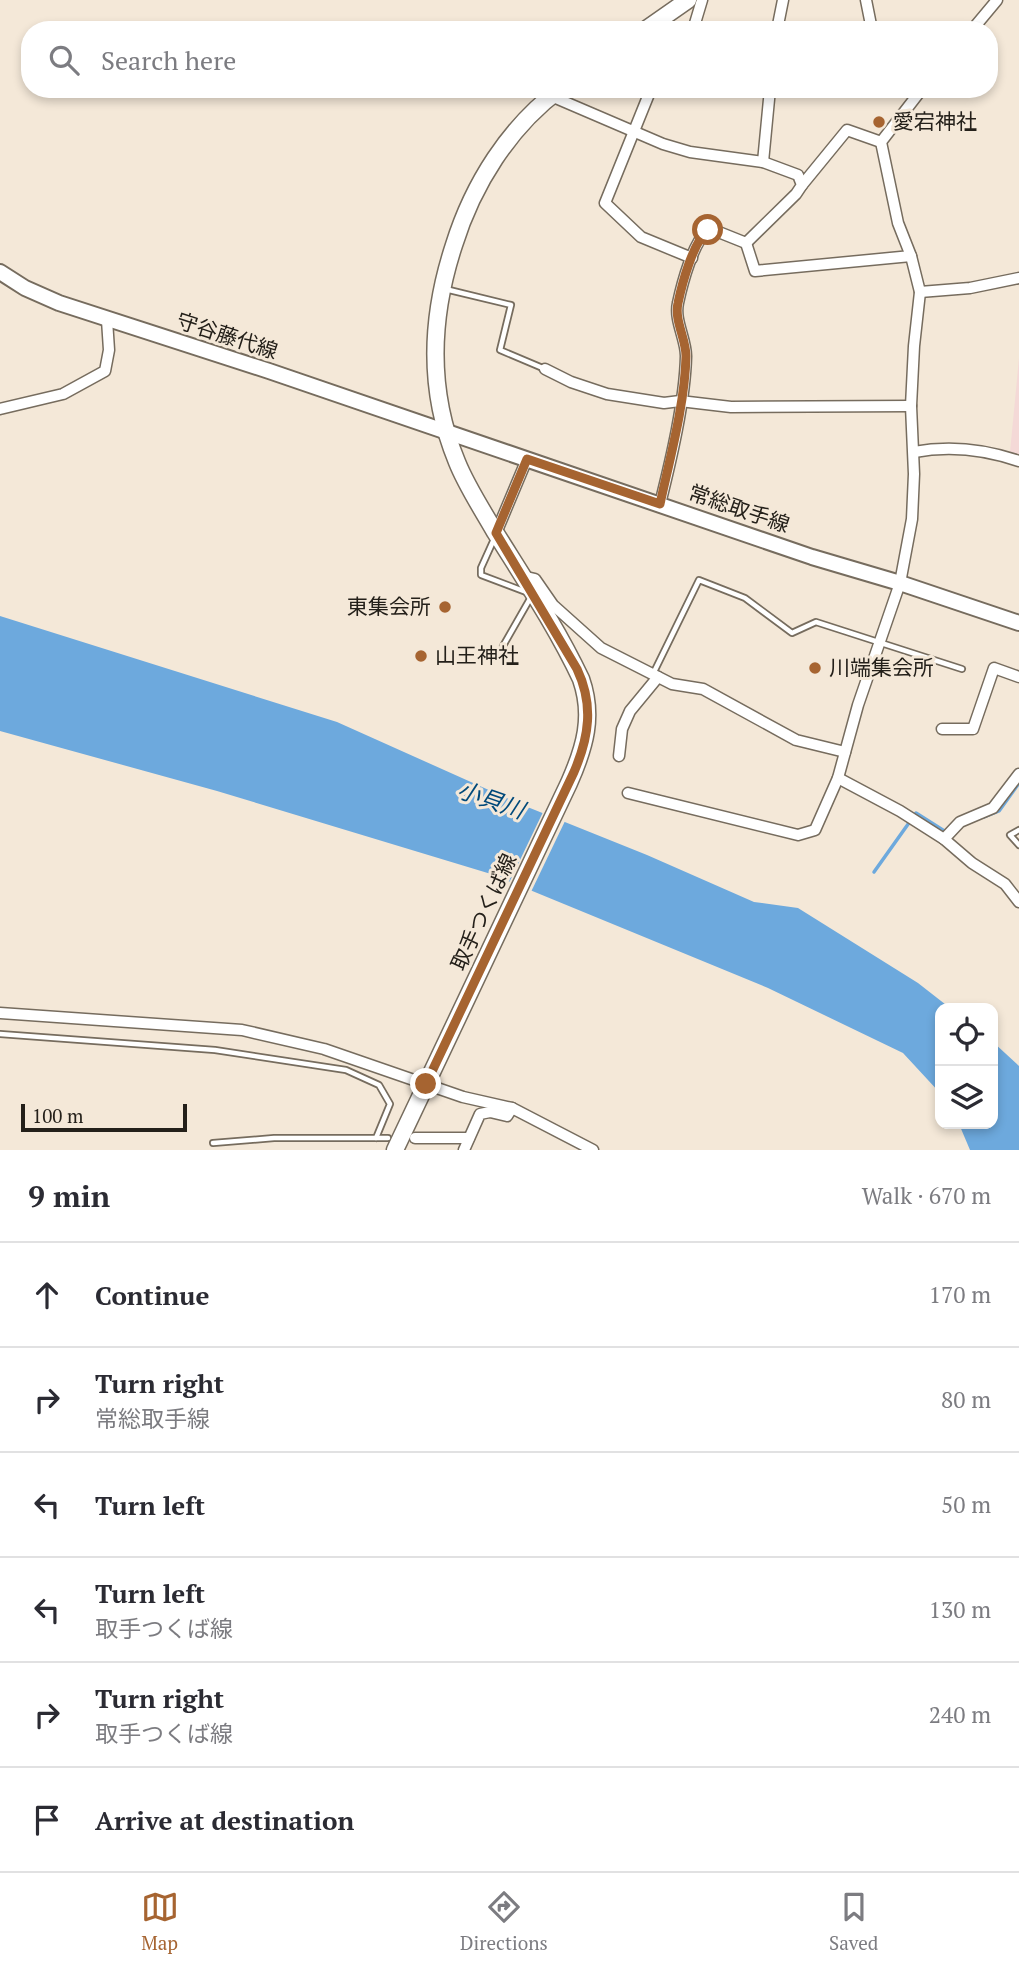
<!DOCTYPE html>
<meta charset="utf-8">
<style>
:root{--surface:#fff;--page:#f7f7f7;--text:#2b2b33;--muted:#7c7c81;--line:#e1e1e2;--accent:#a66431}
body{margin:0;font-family:"PT Serif","Noto Sans JP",serif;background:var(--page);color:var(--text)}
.controls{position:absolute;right:21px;bottom:21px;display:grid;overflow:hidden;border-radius:14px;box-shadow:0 4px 10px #0003}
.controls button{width:63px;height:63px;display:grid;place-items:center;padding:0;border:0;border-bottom:2px solid var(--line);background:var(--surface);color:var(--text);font:35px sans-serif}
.scale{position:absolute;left:21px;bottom:18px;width:166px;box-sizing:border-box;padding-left:7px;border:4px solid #24201a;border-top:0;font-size:19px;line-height:24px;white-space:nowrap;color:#24201a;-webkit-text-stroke:5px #f4e8d8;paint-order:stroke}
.stop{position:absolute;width:21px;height:21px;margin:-16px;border:5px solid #a66431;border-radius:50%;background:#fff}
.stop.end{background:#a66431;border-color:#fff;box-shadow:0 2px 7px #0008}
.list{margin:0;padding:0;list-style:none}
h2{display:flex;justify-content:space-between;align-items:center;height:91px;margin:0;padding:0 28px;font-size:30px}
h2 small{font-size:23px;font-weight:400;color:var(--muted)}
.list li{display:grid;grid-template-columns:46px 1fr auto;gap:21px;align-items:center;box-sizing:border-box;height:105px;padding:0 28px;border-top:2px solid var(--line)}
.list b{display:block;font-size:26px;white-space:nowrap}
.list p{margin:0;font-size:23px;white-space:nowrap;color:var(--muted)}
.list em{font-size:23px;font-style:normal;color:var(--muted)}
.icon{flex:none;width:38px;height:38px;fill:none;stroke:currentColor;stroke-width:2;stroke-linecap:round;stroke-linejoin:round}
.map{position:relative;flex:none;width:1019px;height:1150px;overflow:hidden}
.search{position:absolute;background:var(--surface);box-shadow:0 4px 10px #0003;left:21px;right:21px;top:21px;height:77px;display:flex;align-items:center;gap:18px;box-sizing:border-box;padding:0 24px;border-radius:28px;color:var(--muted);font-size:26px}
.sheet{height:721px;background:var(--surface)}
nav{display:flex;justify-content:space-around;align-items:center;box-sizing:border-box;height:98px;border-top:2px solid var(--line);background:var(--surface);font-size:19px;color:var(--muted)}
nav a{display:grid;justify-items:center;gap:4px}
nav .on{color:var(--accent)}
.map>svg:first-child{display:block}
</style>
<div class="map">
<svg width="1019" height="1150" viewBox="0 0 1019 1150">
<rect width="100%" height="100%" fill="#f4e8d8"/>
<path fill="#f4d9d7" d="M1019 358V456L1010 452Z"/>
<g fill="#6da9dd">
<path d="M0 616 337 722 520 804 647 855 754 902 798 908 918 983 950 1008H940V1093L903 1053 768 988 491 874 217 791 0 731Z"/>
<path d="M993 1042 1019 1066V1150H970L959 1124H993Z"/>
</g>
<path fill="#f4e8d8" d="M544 810 566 819 530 894 508 885Z"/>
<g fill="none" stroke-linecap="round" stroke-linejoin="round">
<g stroke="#6da9dd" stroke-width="3.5">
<path d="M984 817 999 811 1019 783"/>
<path d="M874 872 916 813 946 832 948 830"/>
</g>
<defs>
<g id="service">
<path d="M445 289 511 305 500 350 545 369"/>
<path d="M495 537 481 568V575L526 592"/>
<path d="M503 646 531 597"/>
<path d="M653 674 699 580 745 598 792 633 816 622 962 669"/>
<path d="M1019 830 1010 835 1019 845"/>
<path d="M0 1034 215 1050 346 1070 379 1085 390 1104 376 1138"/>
<path d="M213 1143 274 1138H388"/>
</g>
<g id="minor">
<path d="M866 0 872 30"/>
<path d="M693 30 702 0"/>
<path d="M777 30 783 0"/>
<path d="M972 30 997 0"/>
<path d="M651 89 605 203 641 237 692 258"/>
<path d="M551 96 663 144 690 152 763 162 798 175 802 185 796 194 746 243"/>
<path d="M763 162 770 89"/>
<path d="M802 185 847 130 881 142"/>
<path d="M746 243 755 271 911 256"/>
<path d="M920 292 970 288 1019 278"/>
<path d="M545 369 571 382 607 394 664 403 680 401 731 407 911 406"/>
<path d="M0 409 63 394 105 371 109 350 107 320"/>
<path d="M914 452C950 445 984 449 1019 461"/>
<path d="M660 504C671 460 685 401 686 356 686 339 674 320 678 303 682 284 693 242 708 230L716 231 746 243"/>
<path d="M496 533 527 459"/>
<path d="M522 576 535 579 553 605 601 648 672 684 703 689 796 740 845 752"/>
<path d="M942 729H973L994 668 1019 677"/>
<path d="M619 756 622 729 630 711 658 677"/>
<path d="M838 778 900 811 944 839 972 863 1005 884 1019 902"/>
<path d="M628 793 798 835 815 830 838 778 858 705 900 583 912 519 914 474 911 406 914 346 920 292 911 256 898 223 881 142 922 89"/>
<path d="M944 839 960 822 993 808 1019 774"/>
<path d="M0 1013 242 1030 324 1049 463 1097 512 1108 593 1150"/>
<path d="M415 1138H469"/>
<path d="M464 1150 480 1114 490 1112 507 1116 512 1108"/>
</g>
<path id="secondary" d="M0 272 25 288 59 303 269 371 812 557 900 583 1019 623"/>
<g id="primary">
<path d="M645 30 688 0"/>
<path d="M395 1150 569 783C585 747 594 716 581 679 557 628 525 580 495 532 482 509 467 487 457 462 427 390 430 318 454 245 473 184 509 127 560 89"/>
</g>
</defs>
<use href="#service" stroke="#766c5e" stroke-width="8"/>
<use href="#minor" stroke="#766c5e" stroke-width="13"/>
<use href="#secondary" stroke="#766c5e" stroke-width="18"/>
<use href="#primary" stroke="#766c5e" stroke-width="19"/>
<use href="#service" stroke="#fff" stroke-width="4.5"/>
<use href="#minor" stroke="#fff" stroke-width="10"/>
<use href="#secondary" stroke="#fff" stroke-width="14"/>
<use href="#primary" stroke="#fff" stroke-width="16"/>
</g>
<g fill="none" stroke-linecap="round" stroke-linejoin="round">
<path stroke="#a66431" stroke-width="9" d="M426 1084 574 772C589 737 594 705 577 669L496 533 527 459 660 504C670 458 685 403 686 356 686 339 674 320 678 303 682 284 693 242 708 230"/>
</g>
<g fill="#a66431" stroke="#f4e8d8" stroke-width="2.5">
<circle cx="879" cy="122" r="7"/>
<circle cx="445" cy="607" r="7"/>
<circle cx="421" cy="656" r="7"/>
<circle cx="815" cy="668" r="7"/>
</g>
<g text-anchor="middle" stroke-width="6" stroke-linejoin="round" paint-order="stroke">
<g font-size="21" fill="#24201a" stroke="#f4e8d8" text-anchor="start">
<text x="893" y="129">愛宕神社</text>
<text x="431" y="614" text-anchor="end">東集会所</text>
<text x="435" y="663">山王神社</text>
<text x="829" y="675">川端集会所</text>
</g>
<g font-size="21" fill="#24201a" stroke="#f4e8d8">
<text transform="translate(227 336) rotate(18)" y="7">守谷藤代線</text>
<text transform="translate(739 509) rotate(19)" y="7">常総取手線</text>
<text transform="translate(484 912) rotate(-65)" y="7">取手つくば線</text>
</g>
<g font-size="23" font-style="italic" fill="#00497a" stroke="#f4e8d8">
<text transform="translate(491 800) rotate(19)" y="8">小貝川</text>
</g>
</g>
</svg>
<div class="controls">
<button><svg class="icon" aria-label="locate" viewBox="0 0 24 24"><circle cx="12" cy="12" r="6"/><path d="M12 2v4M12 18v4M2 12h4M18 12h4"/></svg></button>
<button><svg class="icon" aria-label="layers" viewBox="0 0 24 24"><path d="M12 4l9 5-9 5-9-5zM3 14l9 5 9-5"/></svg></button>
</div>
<div class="scale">100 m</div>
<div class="stop" style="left:708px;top:230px"></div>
<div class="stop end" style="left:426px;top:1084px"></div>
<div class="search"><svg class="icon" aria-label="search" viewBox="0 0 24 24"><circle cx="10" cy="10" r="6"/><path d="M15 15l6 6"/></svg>Search here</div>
</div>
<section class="sheet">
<h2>9 min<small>Walk · 670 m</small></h2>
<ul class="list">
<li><svg class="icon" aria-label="ahead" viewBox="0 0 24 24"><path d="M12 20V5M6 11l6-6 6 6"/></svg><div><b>Continue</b></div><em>170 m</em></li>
<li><svg class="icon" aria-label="right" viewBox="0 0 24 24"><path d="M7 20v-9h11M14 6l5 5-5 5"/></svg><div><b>Turn right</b><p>常総取手線</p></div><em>80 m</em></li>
<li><svg class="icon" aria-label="left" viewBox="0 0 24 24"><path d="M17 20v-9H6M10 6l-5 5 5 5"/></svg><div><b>Turn left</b></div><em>50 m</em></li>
<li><svg class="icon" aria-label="left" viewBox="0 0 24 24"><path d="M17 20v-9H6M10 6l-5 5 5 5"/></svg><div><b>Turn left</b><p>取手つくば線</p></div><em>130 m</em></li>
<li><svg class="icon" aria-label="right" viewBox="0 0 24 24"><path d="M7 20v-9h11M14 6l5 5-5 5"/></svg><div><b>Turn right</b><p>取手つくば線</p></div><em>240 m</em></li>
<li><svg class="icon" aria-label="arrive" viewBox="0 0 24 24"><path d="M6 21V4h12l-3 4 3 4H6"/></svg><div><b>Arrive at destination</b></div></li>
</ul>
</section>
<nav>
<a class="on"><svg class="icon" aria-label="map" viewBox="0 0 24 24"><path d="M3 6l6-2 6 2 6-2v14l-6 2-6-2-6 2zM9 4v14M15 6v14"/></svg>Map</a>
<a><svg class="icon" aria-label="directions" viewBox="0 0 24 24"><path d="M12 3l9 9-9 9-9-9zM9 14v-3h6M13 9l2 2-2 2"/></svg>Directions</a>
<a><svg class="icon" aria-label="saved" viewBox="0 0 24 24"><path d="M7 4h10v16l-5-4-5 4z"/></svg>Saved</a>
</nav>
